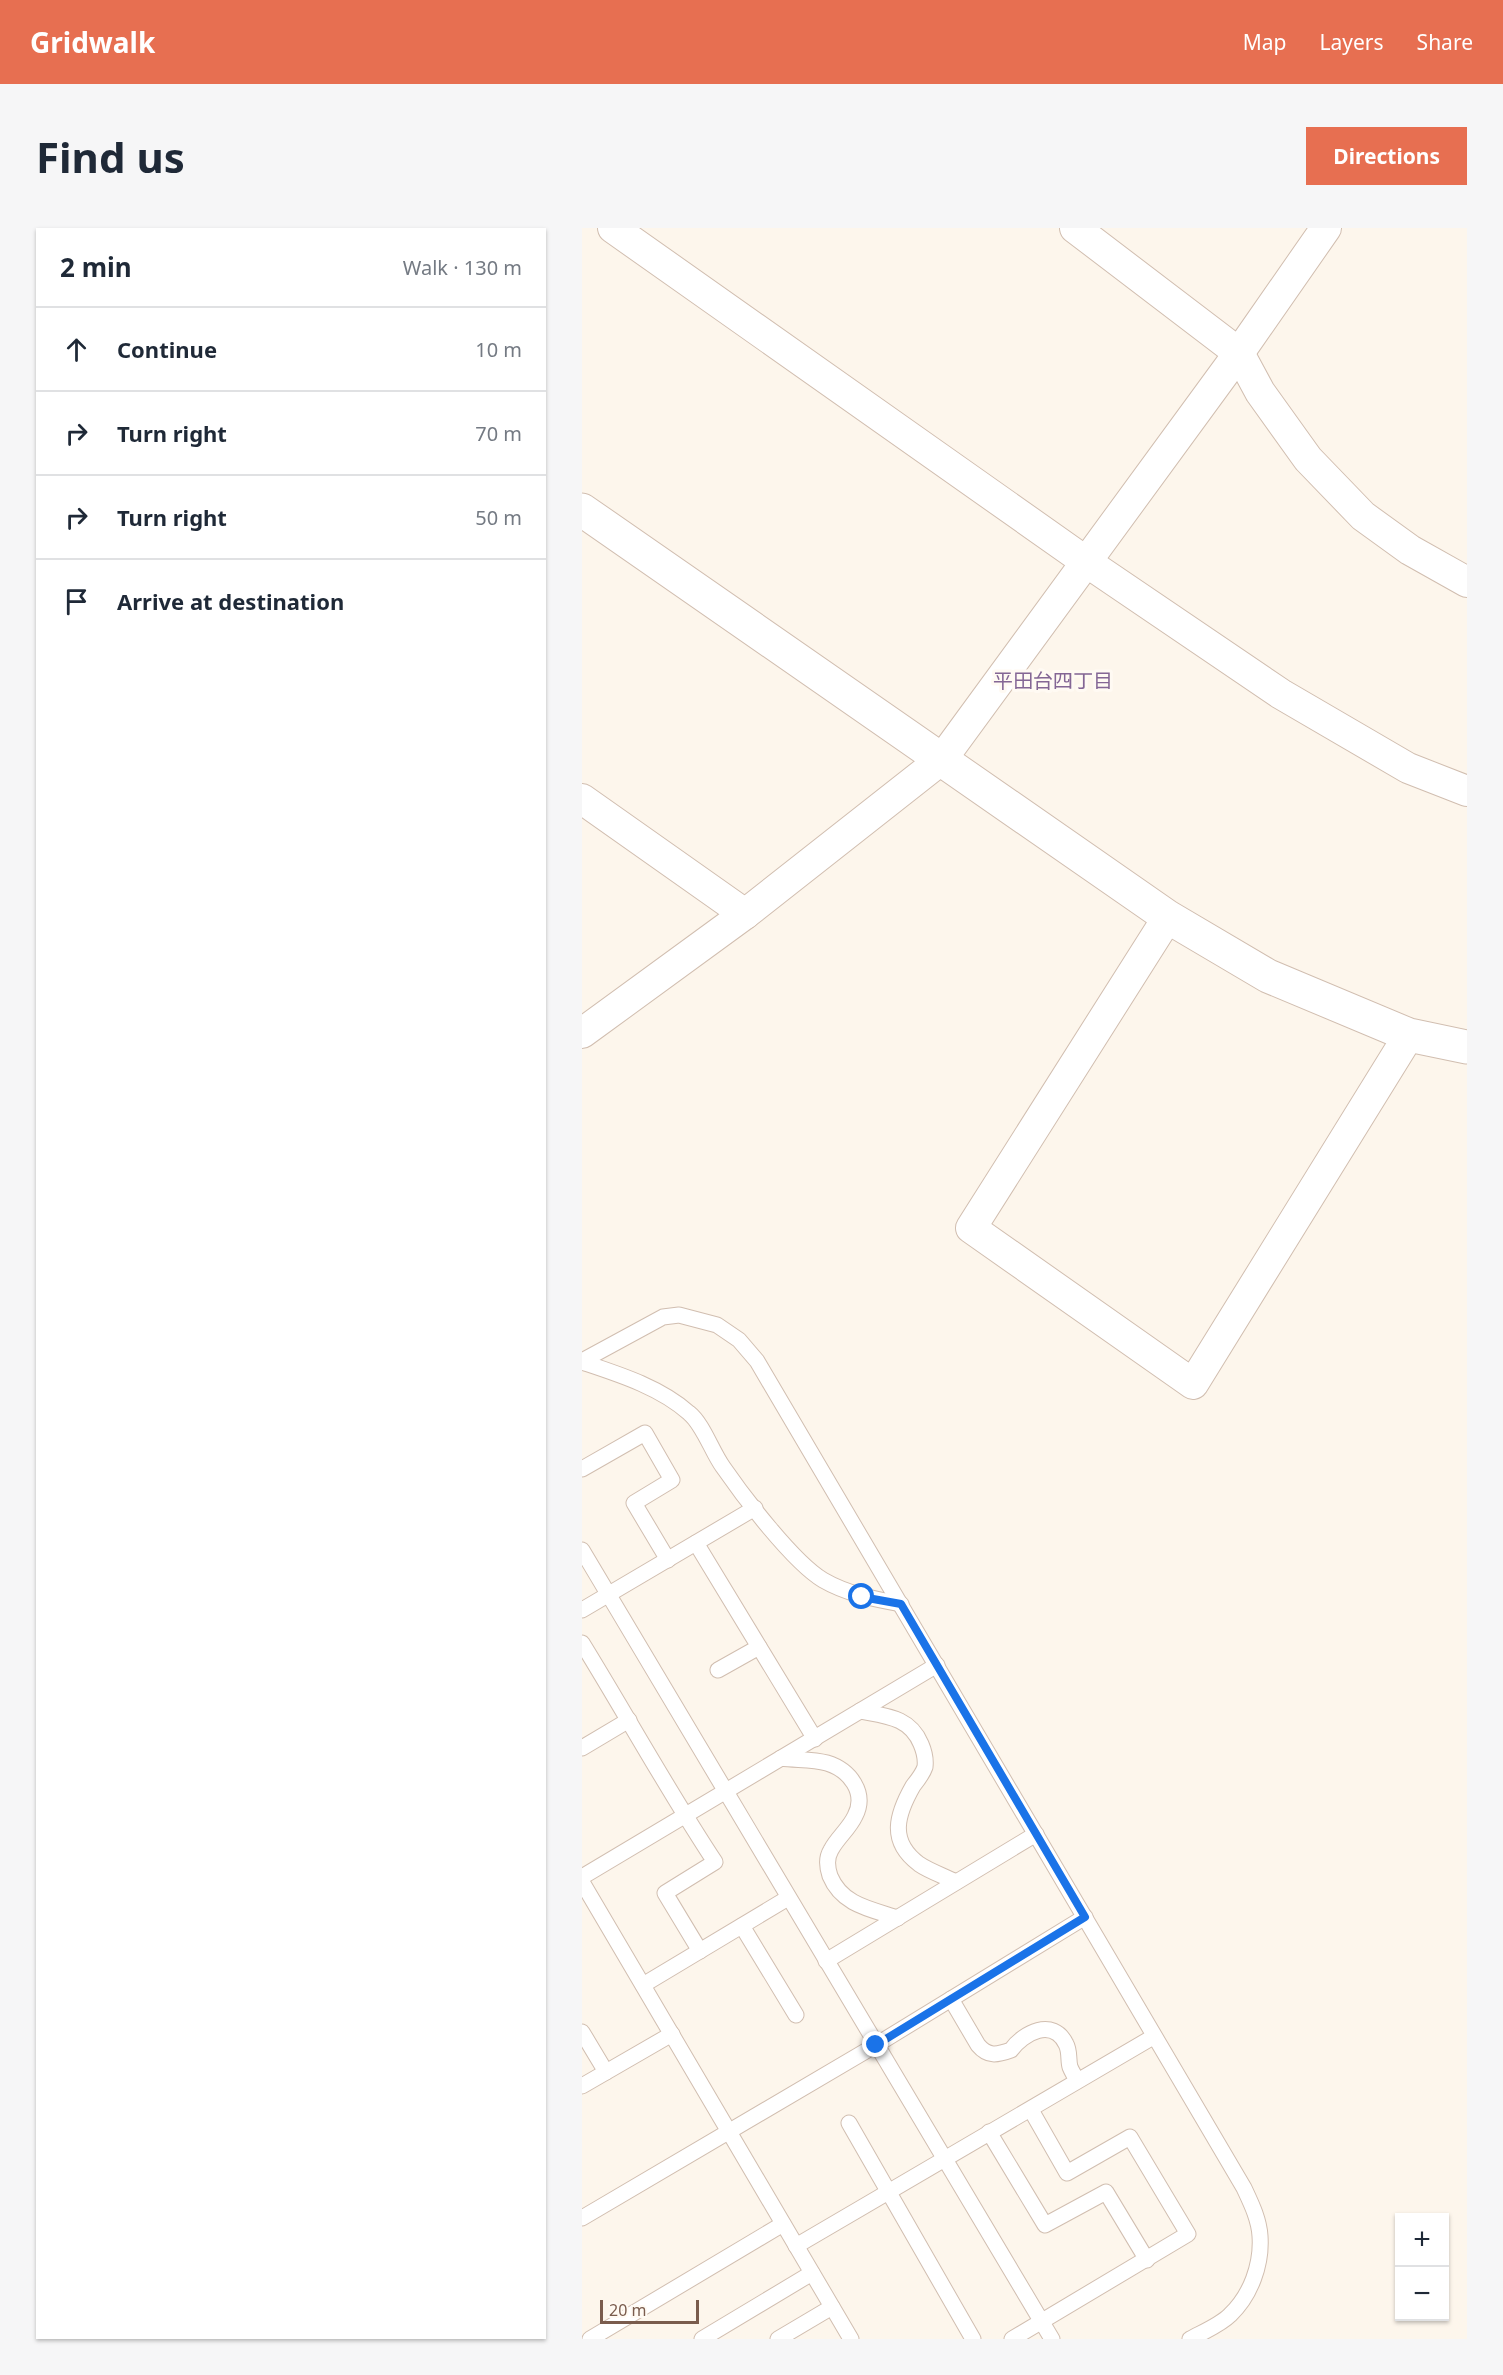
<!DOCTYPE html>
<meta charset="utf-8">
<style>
:root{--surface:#fff;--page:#f6f6f7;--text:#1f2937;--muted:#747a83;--line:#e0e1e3;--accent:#e76f51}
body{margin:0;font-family:"Noto Sans","Noto Sans JP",sans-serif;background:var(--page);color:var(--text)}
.controls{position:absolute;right:18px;bottom:18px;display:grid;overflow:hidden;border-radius:0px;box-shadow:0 2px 4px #0004}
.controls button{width:54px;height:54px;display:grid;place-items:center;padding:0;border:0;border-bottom:2px solid var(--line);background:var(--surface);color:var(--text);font:30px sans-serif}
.scale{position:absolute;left:18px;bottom:15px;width:99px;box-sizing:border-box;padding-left:6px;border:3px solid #7a5c4d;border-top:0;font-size:16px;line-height:21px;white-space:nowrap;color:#7a5c4d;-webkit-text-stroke:4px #fffaf3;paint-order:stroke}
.stop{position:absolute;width:18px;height:18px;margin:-14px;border:4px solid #1a73e8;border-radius:50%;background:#fff}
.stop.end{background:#1a73e8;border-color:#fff;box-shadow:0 2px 6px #0008}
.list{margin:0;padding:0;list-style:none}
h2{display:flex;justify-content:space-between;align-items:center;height:78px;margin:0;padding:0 24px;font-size:26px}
h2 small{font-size:20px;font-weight:400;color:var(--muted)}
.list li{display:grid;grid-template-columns:39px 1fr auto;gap:18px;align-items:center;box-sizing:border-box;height:84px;padding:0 24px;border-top:2px solid var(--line)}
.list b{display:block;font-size:22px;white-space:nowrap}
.list em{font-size:20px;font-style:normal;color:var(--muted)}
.icon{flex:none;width:33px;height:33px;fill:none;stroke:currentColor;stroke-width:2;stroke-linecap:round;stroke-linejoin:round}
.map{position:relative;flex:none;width:885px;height:2111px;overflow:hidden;border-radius:0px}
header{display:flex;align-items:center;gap:36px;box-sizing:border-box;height:84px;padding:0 30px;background:var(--accent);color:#fff}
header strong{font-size:28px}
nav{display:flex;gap:33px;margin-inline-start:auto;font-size:21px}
.intro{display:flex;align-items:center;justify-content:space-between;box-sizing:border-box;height:144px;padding:0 36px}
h1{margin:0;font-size:42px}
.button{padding:15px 27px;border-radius:0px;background:var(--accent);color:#fff;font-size:21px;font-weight:700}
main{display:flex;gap:36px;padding:0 36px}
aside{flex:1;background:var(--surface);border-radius:0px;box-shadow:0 2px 4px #0004}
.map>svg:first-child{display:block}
</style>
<header>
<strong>Gridwalk</strong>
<nav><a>Map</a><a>Layers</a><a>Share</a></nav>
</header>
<div class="intro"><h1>Find us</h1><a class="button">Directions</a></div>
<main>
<aside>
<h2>2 min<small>Walk · 130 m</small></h2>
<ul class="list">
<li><svg class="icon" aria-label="ahead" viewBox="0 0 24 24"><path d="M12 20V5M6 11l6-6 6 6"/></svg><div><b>Continue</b></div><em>10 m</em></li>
<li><svg class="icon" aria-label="right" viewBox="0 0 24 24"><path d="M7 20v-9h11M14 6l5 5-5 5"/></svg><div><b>Turn right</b></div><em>70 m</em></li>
<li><svg class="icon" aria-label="right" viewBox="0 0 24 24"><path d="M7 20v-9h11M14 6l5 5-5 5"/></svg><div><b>Turn right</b></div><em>50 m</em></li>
<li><svg class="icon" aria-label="arrive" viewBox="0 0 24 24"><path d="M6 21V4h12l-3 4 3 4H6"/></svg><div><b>Arrive at destination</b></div></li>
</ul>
</aside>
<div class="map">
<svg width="885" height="2111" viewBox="0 0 885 2111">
<rect width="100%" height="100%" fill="#fdf6ec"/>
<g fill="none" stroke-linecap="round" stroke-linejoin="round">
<defs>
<g id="service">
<path d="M0 1133 81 1089 97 1087 135 1097 157 1112 175 1133 662 1960C669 1975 677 1991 678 2008 680 2036 669 2067 648 2087 638 2097 621 2104 608 2111"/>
<path d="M0 1134C36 1146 78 1159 107 1185 121 1196 130 1224 141 1239 161 1268 211 1334 241 1352 265 1366 292 1371 319 1376"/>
<path d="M0 1241 63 1205 90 1252 52 1275 86 1332"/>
<path d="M114 1315 233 1511"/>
<path d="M0 1322 470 2111"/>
<path d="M0 1382 173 1280"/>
<path d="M0 1415C45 1488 86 1563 133 1634L83 1665 118 1723"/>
<path d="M136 1442 177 1419"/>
<path d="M278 1483C304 1488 328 1489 339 1516 342 1523 344 1531 343 1539 341 1545 335 1553 331 1558 315 1586 306 1613 337 1636 347 1643 362 1648 374 1654"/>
<path d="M0 1520 47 1492"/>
<path d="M199 1530C214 1532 231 1531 245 1535 268 1542 285 1565 273 1588 267 1601 255 1610 249 1622 244 1630 245 1639 248 1648 260 1677 288 1681 316 1690"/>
<path d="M0 1649 355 1437"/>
<path d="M0 1654 269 2111"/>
<path d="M160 1698 214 1787"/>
<path d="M244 1733 454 1606"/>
<path d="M61 1757 206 1670"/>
<path d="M369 1771 396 1817C406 1829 415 1827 429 1822 441 1805 471 1789 484 1816 488 1823 486 1832 488 1839 490 1844 493 1848 495 1853"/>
<path d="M0 1804 24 1844"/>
<path d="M0 1858 90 1806"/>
<path d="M267 1895 391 2111"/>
<path d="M407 1904 463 1997 524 1964 565 2032"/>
<path d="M0 1990 294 1817 503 1689"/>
<path d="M214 2018 571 1809"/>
<path d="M8 2111 201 1996"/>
<path d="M120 2111 230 2045"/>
<path d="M196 2111 250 2079"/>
<path d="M430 2111 606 2006 548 1909 485 1945 449 1882"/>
</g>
<g id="minor">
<path d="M31 0 503 333 699 466 826 540 885 563"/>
<path d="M493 0 657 125 678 164 726 231 781 288 828 322 885 354"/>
<path d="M0 571 163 686"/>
<path d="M586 689 389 1000 611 1156 827 807"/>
<path d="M0 805 163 686 360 531 657 125 744 0"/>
</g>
<path id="tertiary" d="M0 282 586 689 686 748 827 807 885 819"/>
</defs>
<use href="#service" stroke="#d1beb0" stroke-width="17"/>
<use href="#minor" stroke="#d1beb0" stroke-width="32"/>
<use href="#tertiary" stroke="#d1beb0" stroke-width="35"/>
<use href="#service" stroke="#fff" stroke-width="15"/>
<use href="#minor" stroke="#fff" stroke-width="30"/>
<use href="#tertiary" stroke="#fff" stroke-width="33"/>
</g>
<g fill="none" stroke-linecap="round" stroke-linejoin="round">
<path stroke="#1a73e8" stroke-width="8" d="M280 1369 319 1376 503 1689 294 1817"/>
</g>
<g text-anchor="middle" stroke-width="6" stroke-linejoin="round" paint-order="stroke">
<g font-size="20" fill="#846695" stroke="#fffaf3">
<text x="471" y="460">平田台四丁目</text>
</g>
</g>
</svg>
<div class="controls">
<button>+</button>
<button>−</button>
</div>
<div class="scale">20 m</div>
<div class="stop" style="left:280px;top:1369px"></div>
<div class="stop end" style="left:294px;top:1817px"></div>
</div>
</main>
